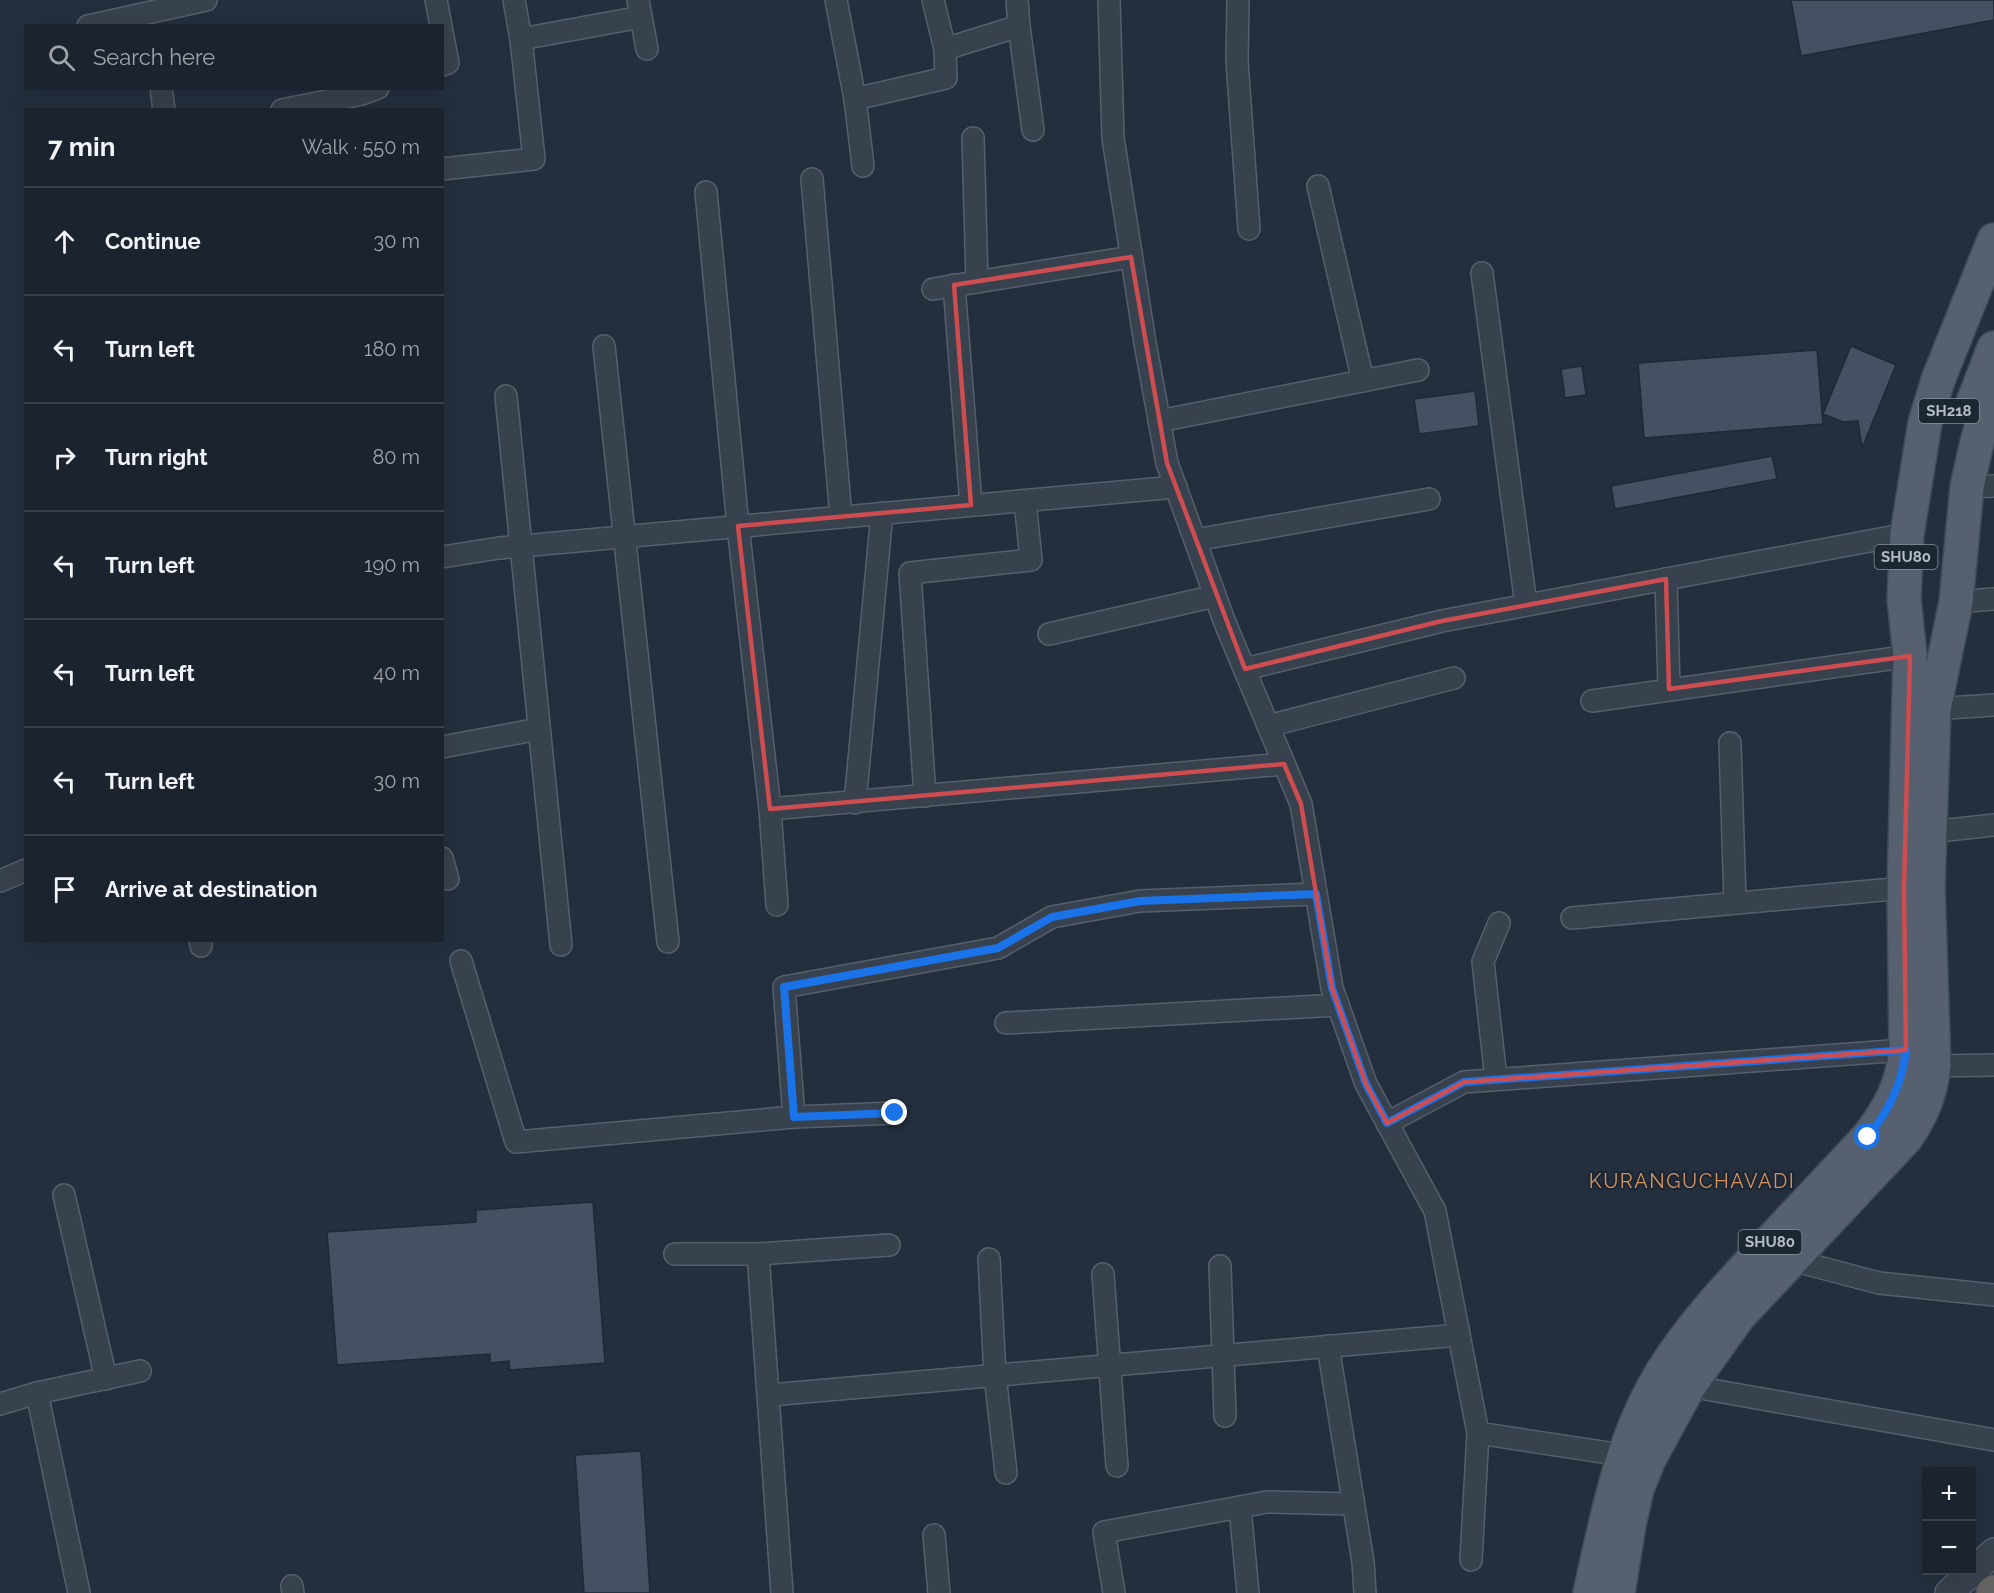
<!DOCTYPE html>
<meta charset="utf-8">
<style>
:root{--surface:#1b232e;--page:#242b36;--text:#f1f3f6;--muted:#a0a4aa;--line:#39404a}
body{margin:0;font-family:Raleway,sans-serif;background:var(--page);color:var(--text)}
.controls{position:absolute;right:18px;bottom:18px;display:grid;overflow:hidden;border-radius:0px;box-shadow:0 6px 24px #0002}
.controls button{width:54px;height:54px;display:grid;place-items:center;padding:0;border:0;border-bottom:2px solid var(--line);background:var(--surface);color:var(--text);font:30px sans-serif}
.stop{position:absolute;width:18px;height:18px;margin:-14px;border:4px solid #1a73e8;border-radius:50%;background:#fff}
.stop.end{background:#1a73e8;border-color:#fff;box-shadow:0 2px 6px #0008}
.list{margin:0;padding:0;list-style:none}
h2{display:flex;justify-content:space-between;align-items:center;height:78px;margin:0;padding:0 24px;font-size:26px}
h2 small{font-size:20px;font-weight:400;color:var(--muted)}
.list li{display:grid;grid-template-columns:39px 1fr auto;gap:18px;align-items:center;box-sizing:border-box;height:108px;padding:0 24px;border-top:2px solid var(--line)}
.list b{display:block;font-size:22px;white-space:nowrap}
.list em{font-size:20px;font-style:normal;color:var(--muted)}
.icon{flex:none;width:33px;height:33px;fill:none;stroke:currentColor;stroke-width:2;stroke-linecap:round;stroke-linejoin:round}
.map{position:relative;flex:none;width:1994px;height:1593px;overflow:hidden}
.search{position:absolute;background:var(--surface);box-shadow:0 6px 24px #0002;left:24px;top:24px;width:420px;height:66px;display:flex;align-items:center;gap:15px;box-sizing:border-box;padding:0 21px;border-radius:0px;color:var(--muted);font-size:22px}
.panel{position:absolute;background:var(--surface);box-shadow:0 6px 24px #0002;left:24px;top:108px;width:420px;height:834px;border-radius:0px}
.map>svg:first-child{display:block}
</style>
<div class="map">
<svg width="1994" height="1593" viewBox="0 0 1994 1593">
<rect width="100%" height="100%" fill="#242f3e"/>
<g fill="#455162" stroke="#1f2835" stroke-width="1.5">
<path d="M1791 0H1994V20L1801 56Z"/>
<path d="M1851 346 1896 365 1862 448 1858 421 1843 422 1823 414Z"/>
<path d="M1817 350 1823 424 1644 438 1638 363Z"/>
<path d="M1582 366 1586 395 1565 398 1561 369Z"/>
<path d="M1475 391 1479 426 1419 434 1414 399Z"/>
<path d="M1772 456 1777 479 1615 509 1611 486Z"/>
<path d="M593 1202 605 1363 510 1370 509 1361 490 1363V1354L337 1365 327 1232 476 1222V1210Z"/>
<path d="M641 1451 650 1593H584L575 1455Z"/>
</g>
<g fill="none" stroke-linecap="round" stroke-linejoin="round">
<defs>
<g id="minor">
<path d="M436 0 441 26"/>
<path d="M638 0 647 49"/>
<path d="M836 0 855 99 863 166"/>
<path d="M1109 0 1113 138 1145 343 1167 463 1225 623 1301 804 1332 988 1366 1084 1435 1211 1478 1433 1635 1457"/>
<path d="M1238 0 1237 61 1249 229"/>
<path d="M88 26 206 0"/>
<path d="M1019 26 1033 130"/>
<path d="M442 32 448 63 442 65"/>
<path d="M521 39 641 17"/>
<path d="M945 49 1019 26 1017 0"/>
<path d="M161 88 164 110"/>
<path d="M855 99 946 78 945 49 933 0"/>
<path d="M282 110 362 94 378 88"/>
<path d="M973 138 977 282"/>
<path d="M442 169 534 159 521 39 514 0"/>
<path d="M812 179 841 517"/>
<path d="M1318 186 1363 381"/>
<path d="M706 192 738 526 770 809 1284 764"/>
<path d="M1482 273 1526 605"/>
<path d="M954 285 971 505"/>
<path d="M933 289 1131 257"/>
<path d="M604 346 668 942"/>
<path d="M506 396 561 945"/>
<path d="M1159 421 1418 370"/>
<path d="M1967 487 1994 486"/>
<path d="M1195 540 1429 499"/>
<path d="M442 557 499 548 1176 487"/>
<path d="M1666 579 1669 689"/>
<path d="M1956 602 1994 599"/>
<path d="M1049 634 1215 596"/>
<path d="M1245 669 1442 621 1907 534"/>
<path d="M1592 701 1910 656"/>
<path d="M1934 709 1994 705"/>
<path d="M1268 726 1454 678"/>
<path d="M1730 743 1735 903"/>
<path d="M442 747 539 729"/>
<path d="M925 796 910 573 1031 560 1025 501"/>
<path d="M855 803 882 513"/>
<path d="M770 809 777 905"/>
<path d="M1930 832 1994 825"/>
<path d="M442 858 448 879"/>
<path d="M0 881 26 870"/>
<path d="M1572 918 1904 888"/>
<path d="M200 940 201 946"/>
<path d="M461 961 516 1142 794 1117 895 1113"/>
<path d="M1006 1023 1338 1005"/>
<path d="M1934 1066 1994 1065"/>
<path d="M1496 1079 1483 962 1499 923"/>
<path d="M794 1117 784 987 998 948 1052 917 1140 901 1316 894"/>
<path d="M1387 1123 1464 1082 1918 1049"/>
<path d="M64 1195 106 1379"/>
<path d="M675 1254H758L889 1245"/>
<path d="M758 1254 782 1593"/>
<path d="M989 1259 995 1375 1006 1473"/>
<path d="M1792 1260 1879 1283 1994 1295"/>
<path d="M1220 1266 1225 1416"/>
<path d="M1103 1274 1117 1466"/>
<path d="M1328 1346 1363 1562 1365 1593"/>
<path d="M1689 1386 1994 1440"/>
<path d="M37 1393 79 1593"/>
<path d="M770 1395 1459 1335"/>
<path d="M0 1404 37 1393 140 1371"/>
<path d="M1240 1507 1248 1593"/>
<path d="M934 1535 939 1593"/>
<path d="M1471 1560 1478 1433"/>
<path d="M292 1586 293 1593"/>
<path d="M1114 1593 1104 1532 1267 1502 1352 1504"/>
</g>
<path id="tertiary" d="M1949 1593 1994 1552"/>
<g id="primary">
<path d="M1972 405 1994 348"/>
<path d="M1590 1593C1607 1517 1621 1437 1664 1369 1692 1325 1729 1285 1765 1247 1799 1210 1834 1174 1868 1137 1890 1108 1902 1086 1906 1050L1904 888 1910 656 1904 599 1907 534 1925 423 1938 380 1994 240"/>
<path d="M1618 1593 1629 1525 1637 1489 1649 1459 1689 1386 1738 1317 1906 1138C1923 1113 1930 1095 1934 1066L1928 887 1934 709 1956 602 1967 487 1977 442 1994 385"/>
</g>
<path id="trunk" d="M1993 1593 1994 1592"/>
</defs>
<use href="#minor" stroke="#565f6c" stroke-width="24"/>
<use href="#tertiary" stroke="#565f6c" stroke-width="30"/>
<use href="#primary" stroke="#414a57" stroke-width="36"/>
<use href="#trunk" stroke="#434c59" stroke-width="36"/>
<use href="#minor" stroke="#38414e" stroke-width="21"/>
<use href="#tertiary" stroke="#38414e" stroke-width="27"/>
<use href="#primary" stroke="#56606e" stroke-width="33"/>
<use href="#trunk" stroke="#656462" stroke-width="33"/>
</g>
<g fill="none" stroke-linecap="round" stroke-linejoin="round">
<path stroke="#1a73e8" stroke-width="8" d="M895 1113 794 1117 784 987 998 948 1052 917 1140 901 1316 894 1332 988 1366 1084 1387 1123 1464 1082 1906 1050C1902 1084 1889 1110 1868 1137"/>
</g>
<path fill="none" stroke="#ce4d50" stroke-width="4.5" stroke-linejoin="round" d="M1131 257 1167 463 1245 669 1442 621 1666 579 1669 689 1910 656 1904 888 1906 1050 1464 1082 1387 1123 1366 1084 1332 988 1301 804 1284 764 770 809 738 526 971 505 954 285Z"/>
<g text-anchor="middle" stroke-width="4.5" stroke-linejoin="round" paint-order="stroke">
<g fill="#1d2633" stroke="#878f9c" stroke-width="1.5">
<rect x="1919" y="399" width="60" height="24" rx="4.5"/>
<rect x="1874.5" y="545" width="63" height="24" rx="4.5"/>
<rect x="1738.5" y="1230" width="63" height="24" rx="4.5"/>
</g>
<g font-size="15" font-weight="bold" fill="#b4bcc9">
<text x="1949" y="416">SH218</text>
<text x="1906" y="562">SHU80</text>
<text x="1770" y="1247">SHU80</text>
</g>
<g font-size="20" letter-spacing="1.5" fill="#d59563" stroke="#1d2633">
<text x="1692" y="1188">KURANGUCHAVADI</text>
</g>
</g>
</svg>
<div class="controls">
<button>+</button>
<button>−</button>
</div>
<div class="stop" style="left:1868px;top:1137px"></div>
<div class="stop end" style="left:895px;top:1113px"></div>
<div class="search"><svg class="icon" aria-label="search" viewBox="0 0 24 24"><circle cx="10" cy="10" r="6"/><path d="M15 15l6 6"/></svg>Search here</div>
<section class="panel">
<h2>7 min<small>Walk · 550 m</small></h2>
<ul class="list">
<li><svg class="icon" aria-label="ahead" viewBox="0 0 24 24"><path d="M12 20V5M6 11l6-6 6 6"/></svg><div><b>Continue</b></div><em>30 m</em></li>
<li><svg class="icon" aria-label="left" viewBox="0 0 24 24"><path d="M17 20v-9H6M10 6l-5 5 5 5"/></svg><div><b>Turn left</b></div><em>180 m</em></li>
<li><svg class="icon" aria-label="right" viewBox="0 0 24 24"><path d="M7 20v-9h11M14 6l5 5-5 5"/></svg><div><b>Turn right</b></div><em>80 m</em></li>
<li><svg class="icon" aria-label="left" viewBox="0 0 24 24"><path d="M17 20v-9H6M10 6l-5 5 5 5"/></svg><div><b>Turn left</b></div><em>190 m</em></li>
<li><svg class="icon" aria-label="left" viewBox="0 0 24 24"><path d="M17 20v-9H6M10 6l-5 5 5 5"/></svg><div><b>Turn left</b></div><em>40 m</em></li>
<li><svg class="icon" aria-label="left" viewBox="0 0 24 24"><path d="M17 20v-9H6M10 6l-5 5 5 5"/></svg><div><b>Turn left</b></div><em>30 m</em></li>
<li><svg class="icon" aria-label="arrive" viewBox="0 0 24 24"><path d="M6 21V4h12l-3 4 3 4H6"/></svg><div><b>Arrive at destination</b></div></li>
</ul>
</section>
</div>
